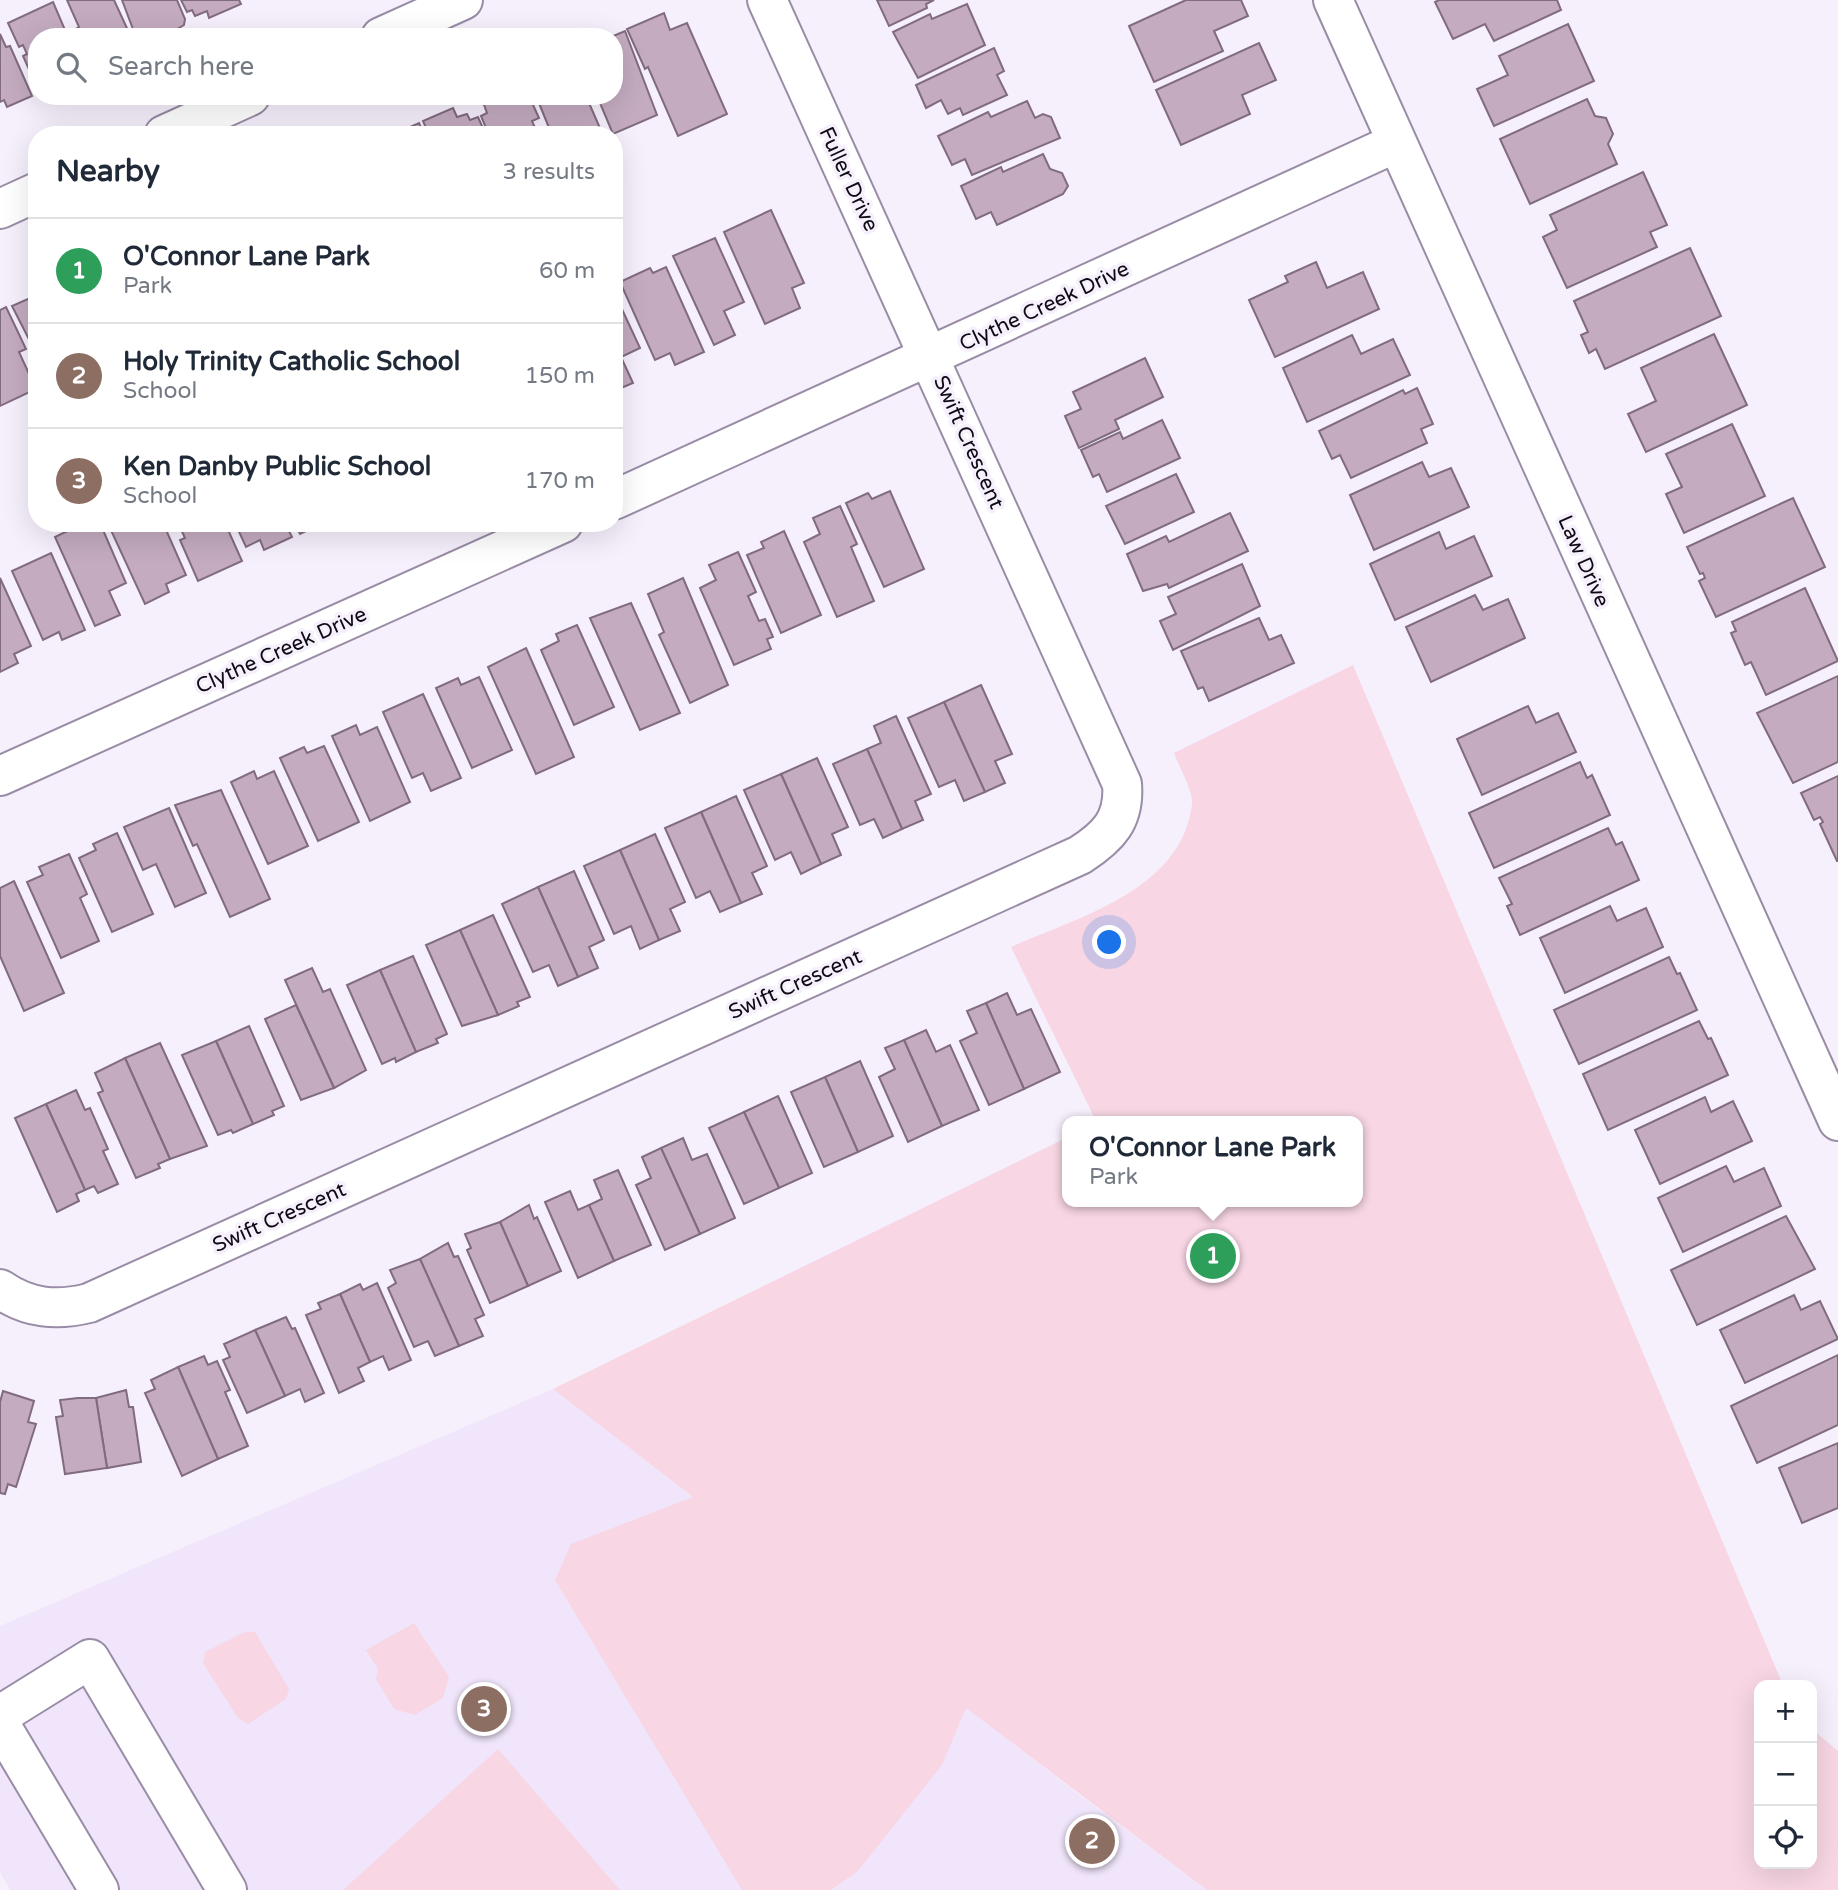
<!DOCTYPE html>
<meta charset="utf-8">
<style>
:root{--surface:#fff;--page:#f6f6f7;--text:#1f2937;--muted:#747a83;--line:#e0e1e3;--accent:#d93025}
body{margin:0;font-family:"Varela Round",sans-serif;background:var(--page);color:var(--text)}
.controls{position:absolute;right:21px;bottom:21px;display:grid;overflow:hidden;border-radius:14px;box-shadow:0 7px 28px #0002}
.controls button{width:63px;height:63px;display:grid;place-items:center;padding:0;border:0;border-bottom:2px solid var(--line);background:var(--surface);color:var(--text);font:35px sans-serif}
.you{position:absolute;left:1110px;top:943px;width:24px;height:24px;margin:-18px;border:5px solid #fff;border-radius:50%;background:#1a73e8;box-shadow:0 0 0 10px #1a73e833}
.badge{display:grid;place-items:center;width:46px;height:46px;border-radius:50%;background:var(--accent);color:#fff;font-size:23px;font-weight:700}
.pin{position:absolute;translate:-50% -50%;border:4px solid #fff;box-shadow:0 2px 7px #0006}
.popup{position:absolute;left:1062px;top:1116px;width:301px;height:91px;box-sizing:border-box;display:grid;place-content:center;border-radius:14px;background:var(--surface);filter:drop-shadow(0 2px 5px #0005);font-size:23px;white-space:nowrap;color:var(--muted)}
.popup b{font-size:26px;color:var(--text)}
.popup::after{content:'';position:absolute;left:50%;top:100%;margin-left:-14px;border:14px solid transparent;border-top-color:var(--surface)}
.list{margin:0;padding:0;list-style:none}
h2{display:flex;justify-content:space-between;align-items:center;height:91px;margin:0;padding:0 28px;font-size:30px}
h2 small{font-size:23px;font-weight:400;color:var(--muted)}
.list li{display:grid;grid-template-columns:46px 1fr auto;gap:21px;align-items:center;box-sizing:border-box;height:105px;padding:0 28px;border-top:2px solid var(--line)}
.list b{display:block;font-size:26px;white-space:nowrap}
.list p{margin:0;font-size:23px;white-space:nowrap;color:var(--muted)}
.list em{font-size:23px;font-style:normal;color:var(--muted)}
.icon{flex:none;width:38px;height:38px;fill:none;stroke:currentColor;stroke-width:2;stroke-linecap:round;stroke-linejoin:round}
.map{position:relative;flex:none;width:1838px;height:1890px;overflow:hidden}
.search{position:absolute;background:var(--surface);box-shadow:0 7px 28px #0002;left:28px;top:28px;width:595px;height:77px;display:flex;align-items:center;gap:18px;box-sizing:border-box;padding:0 24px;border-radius:28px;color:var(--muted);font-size:26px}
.panel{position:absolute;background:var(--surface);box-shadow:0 7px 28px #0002;left:28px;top:126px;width:595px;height:406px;border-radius:28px}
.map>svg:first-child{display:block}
</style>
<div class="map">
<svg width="1838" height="1890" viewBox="0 0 1838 1890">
<rect width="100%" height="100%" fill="#f6f0fc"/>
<path fill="#f0e5fa" d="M553 1389 1077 1793 1207 1890H10L0 1872V1626Z"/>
<g fill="#f8d6e4">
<path d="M1353 665 1783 1685H1759V1864H1812V1729L1838 1751V1890H1207L966 1708 942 1765 858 1871 831 1890H742L555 1580 571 1544 693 1497 553 1389 1068 1137V1202H1358V1121H1096L1011 947C1079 917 1182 890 1192 804 1193 790 1179 767 1174 753Z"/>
<path d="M414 1623 449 1677 443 1698 415 1715 394 1709 376 1679 378 1669 366 1650Z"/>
<path d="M245 1632H255L289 1689 286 1699 248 1724 238 1718 203 1663 205 1652Z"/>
<path d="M498 1749 620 1890H343Z"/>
</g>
<g fill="#c4abc0" stroke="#816b7e" stroke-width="2">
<path d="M67 0H114L131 37H77L74 30 79 27Z"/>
<path d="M122 0H177L185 19 184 25 164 37H136Z"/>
<path d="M181 0H239L241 4 209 18 207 11 195 16 192 10 187 12Z"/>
<path d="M877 0H934L926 4 927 8 889 26Z"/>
<path d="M1186 0H1241L1248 16 1214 31 1223 51 1154 82 1129 26Z"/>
<path d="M1439 0H1557L1561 10 1494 41 1485 24 1453 39 1435 2Z"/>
<path d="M53 2 68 37H37V87L23 56 27 54 23 45 19 47 8 23Z"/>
<path d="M967 4 985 45 918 78 893 32 930 14 932 19Z"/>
<path d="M664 13 670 30 687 23 727 114 678 136 648 67 645 69 627 29Z"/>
<path d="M1568 24 1594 81 1494 126 1477 89 1508 75 1499 56Z"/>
<path d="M625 31 657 115 613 134 597 96H614V37H611Z"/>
<path d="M0 34 6 47 10 46 32 96 7 107 4 100 0 102Z"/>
<path d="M1259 43 1276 80 1242 95 1250 114 1181 145 1156 90Z"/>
<path d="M994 48 1004 71 997 75 1007 95 963 115 960 108 948 114 941 100 926 108 916 85Z"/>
<path d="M493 96H529L539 118 532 121 538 135H489L481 116 487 113 483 102Z"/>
<path d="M536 96H586L603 135H552Z"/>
<path d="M1587 99 1595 116 1606 118 1613 134 1608 144 1617 164 1530 204 1500 139Z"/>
<path d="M1027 101 1035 118 1043 114 1051 117 1060 138 972 175 965 159 952 165 938 136 988 112 991 117Z"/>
<path d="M453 108 457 117 467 114 470 120 478 117 486 135H429L423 121Z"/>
<path d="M419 123 424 135H392Z"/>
<path d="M1043 154 1050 169 1062 173 1068 186 1063 194 997 225 991 212 976 219 961 186 1001 167 1003 172Z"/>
<path d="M1643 172 1667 225 1650 232 1657 247 1567 288 1543 237 1557 230 1550 215Z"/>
<path d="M771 210 804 283 792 288 800 308 765 324 724 232Z"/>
<path d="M715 238 744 302 724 311 735 335 714 345 673 256Z"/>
<path d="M1690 248 1721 316 1605 369 1596 349 1589 353 1581 335 1588 332 1574 301Z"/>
<path d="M1316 262 1327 288 1363 272 1379 309 1275 357 1249 300 1288 282 1285 276Z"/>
<path d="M666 267 704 352 675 365 670 353 655 360 620 282 650 268 653 273Z"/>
<path d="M614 292 640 348 621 357 633 383 614 391Z"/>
<path d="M37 295V355L12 306Z"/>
<path d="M6 307 26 349 19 352 36 389 0 406V310Z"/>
<path d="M1714 334 1747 405 1646 452 1628 414 1656 401 1641 368Z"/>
<path d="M1352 335 1361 354 1393 339 1410 375 1307 422 1283 368Z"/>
<path d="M1145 358 1163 397 1115 420 1119 429 1079 448 1065 416 1081 409 1073 392Z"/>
<path d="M1417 388 1433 424 1421 429 1427 443 1351 478 1340 455 1332 459 1319 431 1403 390 1405 394Z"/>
<path d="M1162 420 1180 458 1107 492 1099 474 1093 477 1081 450 1120 432 1123 439Z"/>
<path d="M1732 424 1765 496 1684 533 1666 494 1682 487 1666 454Z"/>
<path d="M1422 462 1429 477 1451 468 1469 507 1374 550 1350 495Z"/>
<path d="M1176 474 1194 512 1125 544 1106 506Z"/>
<path d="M890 491 924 569 884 587 846 503 868 493 872 499Z"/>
<path d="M1793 498 1825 567 1716 617 1699 581 1705 578 1703 573 1700 574 1687 547Z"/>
<path d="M840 506 857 544 851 547 874 601 837 617 804 542 820 534 813 518Z"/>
<path d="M1230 513 1248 551 1169 588 1167 584 1143 591 1127 554 1166 536 1169 542Z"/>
<path d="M84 523H100L126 583 109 591 120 615 95 626 55 537Z"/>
<path d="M115 523H163L186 575 166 584 169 592 145 604 109 526Z"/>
<path d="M178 523H225L242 561 198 581 180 540 185 538Z"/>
<path d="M235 523H285L292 537 264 550 260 540 246 547Z"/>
<path d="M295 523H323L300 534Z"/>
<path d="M784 531 821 615 781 633 747 555 764 548 761 542Z"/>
<path d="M1439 532 1446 549 1474 536 1492 576 1395 620 1370 564Z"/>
<path d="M738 552 756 592 748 596 759 621 765 619 773 637 767 639 771 649 734 665 700 588 716 580 709 565Z"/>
<path d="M51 553 85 630 62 640 59 632 43 640 12 571Z"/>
<path d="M1242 564 1260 606 1173 650 1160 621 1176 614 1168 597Z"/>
<path d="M0 578 31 646 14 654 18 663 0 672Z"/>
<path d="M683 578 728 685 690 703 659 635 664 632 648 594Z"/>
<path d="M1805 588 1838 661 1766 695 1751 662 1745 665 1731 633 1736 631 1732 622Z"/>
<path d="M1475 595 1483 610 1508 599 1525 638 1431 682 1406 627Z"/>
<path d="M631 603 680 713 640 730 590 618Z"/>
<path d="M1259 618 1269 640 1281 635 1294 663 1209 701 1203 687 1198 689 1181 651Z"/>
<path d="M577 625 614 707 574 725 541 650 559 641 556 634Z"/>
<path d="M526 648 574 757 536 774 488 667Z"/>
<path d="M1838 676V762L1793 783 1757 713Z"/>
<path d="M479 677 512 750 472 768 436 688 458 678 461 685Z"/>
<path d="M981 685 1012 754 995 761 1005 783 985 792 944 702Z"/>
<path d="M423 694 461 778 431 791 423 773 412 778 383 712Z"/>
<path d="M944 702 985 792 964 801 955 780 939 787 908 718Z"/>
<path d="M1528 706 1536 723 1558 713 1576 752 1482 795 1457 739Z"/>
<path d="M896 716 931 794 915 801 923 820 902 829 867 749 881 743 874 726Z"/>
<path d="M356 725 360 735 377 727 410 802 370 821 332 736Z"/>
<path d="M324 746 359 822 318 841 280 758 304 747 307 753Z"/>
<path d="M867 749 902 829 883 838 874 819 860 825 833 764Z"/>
<path d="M817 758 848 827 832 834 841 855 821 864 781 774Z"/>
<path d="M1580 762 1587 778 1592 775 1610 815 1494 868 1469 813Z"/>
<path d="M254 771 257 779 274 771 308 846 268 864 231 782Z"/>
<path d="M781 774 821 864 801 874 791 852 775 860 744 790Z"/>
<path d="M1838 776V861H1837L1820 824 1823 822 1820 817 1814 820 1801 793Z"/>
<path d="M221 790 270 899 230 917 197 844 193 846 175 805Z"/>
<path d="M736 796 767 866 752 873 762 894 741 903 701 812Z"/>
<path d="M169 808 206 893 175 907 156 864 143 870 124 827Z"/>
<path d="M701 812 741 903 720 912 710 891 696 898 665 828Z"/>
<path d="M1608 828 1616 845 1622 842 1639 880 1520 935 1507 906 1512 904 1499 878Z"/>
<path d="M117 833 153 914 112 932 79 858 96 850 93 844Z"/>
<path d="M655 834 685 902 670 909 680 931 659 940 620 850Z"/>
<path d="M620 850 659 940 640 949 631 926 614 934 584 866Z"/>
<path d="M69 854 87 894 80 898 99 941 61 958 27 882 43 875 39 867Z"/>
<path d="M574 871 604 940 589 947 598 968 578 977 538 887Z"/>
<path d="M14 881 64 993 24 1011 0 956V888Z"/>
<path d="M538 887 578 977 558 986 549 965 533 972 502 904Z"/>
<path d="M1610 906 1617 921 1646 908 1663 947 1565 993 1540 938Z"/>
<path d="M493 915 530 997 517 1002 519 1006 498 1015 460 930Z"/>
<path d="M460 930 498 1015 462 1026 426 945Z"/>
<path d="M413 956 447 1034 436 1039 438 1043 416 1052 380 970Z"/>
<path d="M1669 957 1677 974 1680 973 1697 1010 1579 1064 1554 1010Z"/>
<path d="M312 968 323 992 330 989 366 1070 334 1088 285 980Z"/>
<path d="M380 970 416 1052 396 1062 395 1058 382 1064 347 985Z"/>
<path d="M1007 993 1017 1015 1031 1009 1060 1072 1024 1089 986 1003Z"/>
<path d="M986 1003 1024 1089 989 1105 960 1041 977 1033 967 1011Z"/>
<path d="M296 1005 334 1088 301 1100 265 1019Z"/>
<path d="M1699 1021 1708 1039 1711 1038 1728 1075 1608 1130 1583 1074Z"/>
<path d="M249 1026 284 1106 272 1111 274 1115 253 1124 216 1041Z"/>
<path d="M926 1030 936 1052 950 1045 979 1110 942 1126 904 1040Z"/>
<path d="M904 1040 942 1126 908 1142 879 1077 895 1069 885 1048Z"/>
<path d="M216 1041 253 1124 233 1133 231 1130 218 1135 182 1055Z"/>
<path d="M160 1043 207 1146 170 1159 125 1058Z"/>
<path d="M125 1058 170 1159 158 1164 160 1168 136 1178 98 1093 103 1091 95 1073Z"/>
<path d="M860 1061 893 1136 858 1152 825 1077Z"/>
<path d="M825 1077 858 1152 824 1167 791 1092Z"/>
<path d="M76 1090 85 1110 90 1108 108 1149 103 1151 118 1184 98 1193 94 1186 85 1190 46 1104Z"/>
<path d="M778 1096 812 1173 779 1188 744 1112Z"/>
<path d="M1705 1097 1711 1112 1733 1101 1752 1141 1660 1184 1635 1130Z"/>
<path d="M46 1104 85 1190 76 1194 79 1201 57 1212 15 1118Z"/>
<path d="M744 1112 779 1188 744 1204 709 1128Z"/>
<path d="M683 1138 692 1160 707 1154 735 1218 700 1234 661 1148Z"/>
<path d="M661 1148 700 1234 665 1250 636 1185 651 1178 642 1157Z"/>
<path d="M1726 1166 1734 1182 1764 1168 1781 1206 1683 1252 1658 1198Z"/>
<path d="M618 1170 651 1245 614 1261 589 1205 602 1199 594 1180Z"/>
<path d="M570 1191 578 1210 589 1205 614 1261 578 1278 545 1202Z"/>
<path d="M529 1205 534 1219 537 1217 561 1271 528 1286 500 1222Z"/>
<path d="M1786 1216 1815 1269 1697 1325 1671 1270Z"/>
<path d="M500 1222 528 1286 490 1303 467 1250 471 1248 465 1234Z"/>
<path d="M448 1243 454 1257 458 1256 484 1315 475 1319 483 1336 459 1346 420 1259Z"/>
<path d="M420 1259 459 1346 435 1356 428 1341 414 1347 388 1288 396 1283 390 1270Z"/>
<path d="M377 1283 411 1360 389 1370 383 1356 370 1362 340 1294 360 1284 363 1290Z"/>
<path d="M340 1294 370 1362 358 1368 364 1381 339 1393 306 1315 321 1309 318 1303Z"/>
<path d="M1794 1295 1801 1310 1820 1301 1838 1339 1745 1383 1720 1330Z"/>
<path d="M286 1317 292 1329 295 1328 324 1393 305 1402 300 1389 285 1396 255 1330Z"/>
<path d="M255 1330 285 1396 247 1413 223 1360 230 1357 224 1344Z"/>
<path d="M1838 1355V1425L1757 1463 1731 1406Z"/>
<path d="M204 1356 208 1365 217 1361 230 1390 225 1392 248 1446 218 1459 178 1367Z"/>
<path d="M178 1367 218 1459 182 1476 145 1393 155 1389 151 1380Z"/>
<path d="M126 1390 129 1407H133L141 1462 107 1468 96 1398Z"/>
<path d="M3 1391 34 1401 28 1422 36 1424 16 1487 8 1484 5 1494 0 1493V1402Z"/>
<path d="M78 1398H96L107 1468 65 1474 56 1417 63 1416 60 1400Z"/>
<path d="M1838 1443V1508L1802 1523 1779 1468Z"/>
</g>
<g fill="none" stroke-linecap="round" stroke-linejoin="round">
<defs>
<g id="minor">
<path d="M1333 0 1838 1121"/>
<path d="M381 37 463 0"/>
<path d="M164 135 250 96"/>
<path d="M0 209 37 192"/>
<path d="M614 500 1396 143"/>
<path d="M0 776 563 523"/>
<path d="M0 1289C29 1309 57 1311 89 1303L1080 855C1108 837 1125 820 1122 784L767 0"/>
<path d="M0 1715 90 1659 227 1890"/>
<path d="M0 1724 99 1890"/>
</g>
</defs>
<use href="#minor" stroke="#998ca6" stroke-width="42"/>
<use href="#minor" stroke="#fff" stroke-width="38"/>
</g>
<g text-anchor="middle" stroke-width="7" stroke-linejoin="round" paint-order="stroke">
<g font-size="21" fill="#0e0912" stroke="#f6f0fc">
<text transform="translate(849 179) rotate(65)" y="7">Fuller Drive</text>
<text transform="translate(1044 306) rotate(-25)" y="7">Clythe Creek Drive</text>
<text transform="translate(969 442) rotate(66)" y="7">Swift Crescent</text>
<text transform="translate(1584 561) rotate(66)" y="7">Law Drive</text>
<text transform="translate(281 650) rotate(-24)" y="7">Clythe Creek Drive</text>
<text transform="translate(795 984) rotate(-24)" y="7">Swift Crescent</text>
<text transform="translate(279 1217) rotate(-24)" y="7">Swift Crescent</text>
</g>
</g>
</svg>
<div class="controls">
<button>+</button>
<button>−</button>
<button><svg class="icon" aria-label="locate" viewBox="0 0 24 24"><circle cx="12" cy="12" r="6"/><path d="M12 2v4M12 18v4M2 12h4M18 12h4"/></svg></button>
</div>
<div class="you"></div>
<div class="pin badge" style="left:1213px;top:1256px;background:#2e9e5b">1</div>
<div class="popup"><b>O'Connor Lane Park</b>Park</div>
<div class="pin badge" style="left:1092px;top:1841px;background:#8d6e63">2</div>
<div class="pin badge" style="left:484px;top:1709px;background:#8d6e63">3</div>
<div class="search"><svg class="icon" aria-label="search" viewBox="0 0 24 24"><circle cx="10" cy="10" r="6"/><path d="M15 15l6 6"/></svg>Search here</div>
<section class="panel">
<h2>Nearby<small>3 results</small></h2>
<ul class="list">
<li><span class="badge" style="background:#2e9e5b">1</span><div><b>O'Connor Lane Park</b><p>Park</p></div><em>60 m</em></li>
<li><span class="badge" style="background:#8d6e63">2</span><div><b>Holy Trinity Catholic School</b><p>School</p></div><em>150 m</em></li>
<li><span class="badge" style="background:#8d6e63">3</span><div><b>Ken Danby Public School</b><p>School</p></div><em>170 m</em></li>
</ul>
</section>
</div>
